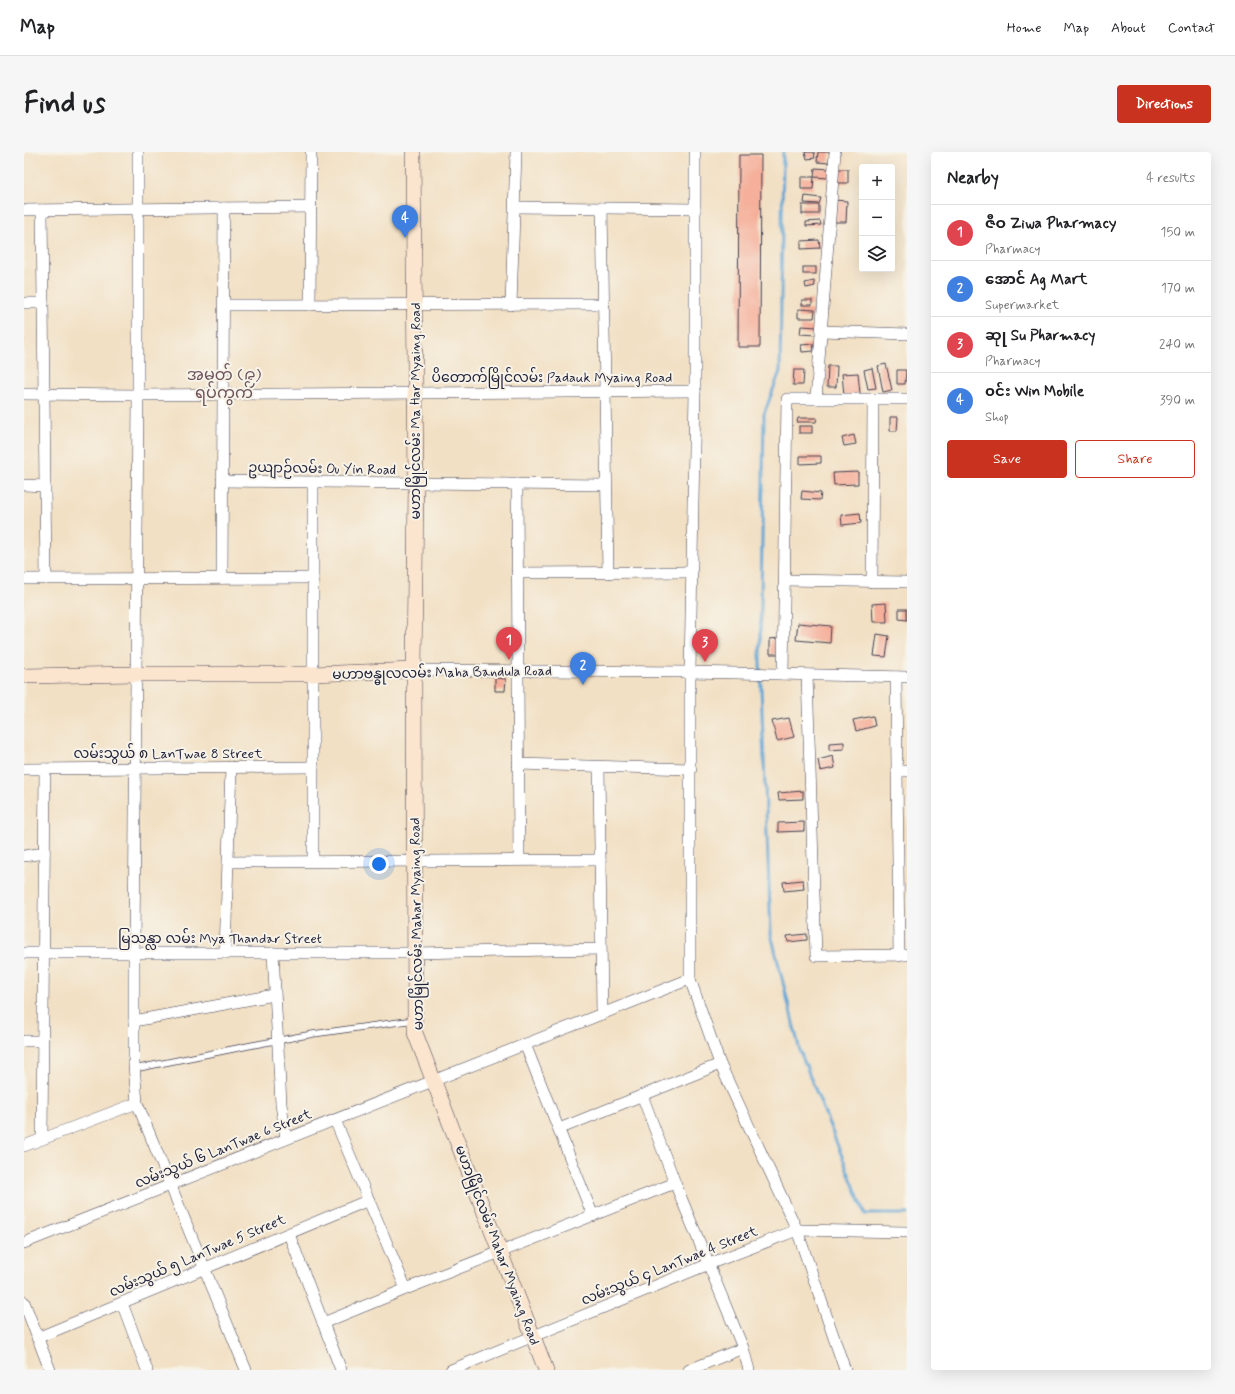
<!DOCTYPE html>
<meta charset="utf-8">
<style>
:root{--surface:#fff;--page:#f6f6f6;--text:#202124;--muted:#757577;--line:#e0e0e0;--accent:#c8321e}
body{margin:0;font-family:Mynerve,"Noto Sans Myanmar",sans-serif;background:var(--page);color:var(--text)}
.controls{position:absolute;right:12px;top:12px;display:grid;overflow:hidden;border-radius:4px;box-shadow:0 4px 16px #0002}
.controls button{width:36px;height:36px;display:grid;place-items:center;padding:0;border:0;border-bottom:1px solid var(--line);background:var(--surface);color:var(--text);font:20px sans-serif}
.you{position:absolute;left:355px;top:712px;width:14px;height:14px;margin:-10px;border:3px solid #fff;border-radius:50%;background:#1a73e8;box-shadow:0 0 0 6px #1a73e833}
.badge{display:grid;place-items:center;width:26px;height:26px;border-radius:50%;background:var(--accent);color:#fff;font-size:13px;font-weight:700}
.pin{position:absolute;translate:-50% -33px;filter:drop-shadow(0 1px 2px #0008)}
.pin::after{content:'';position:absolute;top:21px;width:14px;height:12px;background:inherit;clip-path:polygon(0 0,100% 0,50% 100%)}
.list{margin:0;padding:0;list-style:none}
h2{display:flex;justify-content:space-between;align-items:center;height:52px;margin:0;padding:0 16px;font-size:17px}
h2 small{font-size:13px;font-weight:400;color:var(--muted)}
.list li{display:grid;grid-template-columns:26px 1fr auto;gap:12px;align-items:center;box-sizing:border-box;height:56px;padding:0 16px;border-top:1px solid var(--line)}
.list b{display:block;font-size:15px;white-space:nowrap}
.list p{margin:0;font-size:13px;white-space:nowrap;color:var(--muted)}
.list em{font-size:13px;font-style:normal;color:var(--muted)}
.actions{display:flex;gap:8px;padding:12px 16px}
.actions a{flex:1;padding:9px 0;border:1px solid var(--accent);border-radius:4px;text-align:center;font-size:14px;color:var(--accent)}
.actions .main{background:var(--accent);color:#fff}
.icon{flex:none;width:22px;height:22px;fill:none;stroke:currentColor;stroke-width:2;stroke-linecap:round;stroke-linejoin:round}
.map{position:relative;flex:none;width:883px;height:1218px;overflow:hidden;border-radius:4px}
header{display:flex;align-items:center;gap:24px;box-sizing:border-box;height:56px;padding:0 20px;background:var(--surface);border-bottom:1px solid var(--line)}
header strong{font-size:19px}
nav{display:flex;gap:22px;margin-inline-start:auto;font-size:14px}
.intro{display:flex;align-items:center;justify-content:space-between;box-sizing:border-box;height:96px;padding:0 24px}
h1{margin:0;font-size:28px}
.button{padding:10px 18px;border-radius:4px;background:var(--accent);color:#fff;font-size:14px;font-weight:700}
main{display:flex;gap:24px;padding:0 24px}
aside{flex:1;background:var(--surface);border-radius:4px;box-shadow:0 4px 16px #0002}
.map>svg:first-child{display:block}
</style>
<header>
<strong>Map</strong>
<nav><a>Home</a><a>Map</a><a>About</a><a>Contact</a></nav>
</header>
<div class="intro"><h1>Find us</h1><a class="button">Directions</a></div>
<main>
<div class="map">
<svg width="883" height="1218" viewBox="0 0 883 1218">
<rect width="100%" height="100%" fill="#f7f3e8"/>
<filter id="ink" filterUnits="userSpaceOnUse"><feTurbulence type="fractalNoise" baseFrequency=".025" numOctaves="2"/><feDisplacementMap in="SourceGraphic" scale="8" xChannelSelector="R" yChannelSelector="G"/><feConvolveMatrix kernelMatrix="1 2 1 2 8 2 1 2 1" color-interpolation-filters="sRGB"/></filter>
<filter id="wash" filterUnits="userSpaceOnUse"><feTurbulence type="fractalNoise" baseFrequency=".012" numOctaves="4" result="noise"/><feDisplacementMap in="SourceGraphic" scale="16" xChannelSelector="R" yChannelSelector="G"/><feGaussianBlur stdDeviation="0.9" result="paint"/><feColorMatrix in="noise" values="0 0 0 0 0 0 0 0 0 0 0 0 0 0 0 0 0 1.4 0 .05"/><feComposite in="paint" operator="in"/></filter>
<g filter="url(#wash)">
<rect width="100%" height="100%" fill="#f2e0c4"/>
<g fill="none" stroke-linecap="round" stroke-linejoin="round">
<path stroke="#5fa4d4" stroke-width="3" d="M759 0 756 219 740 262 736 511 747 782 776 899 841 1062H883"/>
</g>
<g id="blocks">
<g fill="#f5af9a">
<path d="M781 0H790L791 6 783 7Z"/>
<path d="M794 0H806L805 11 793 10Z"/>
<path d="M715 3H737L736 195H714Z"/>
<path d="M791 16 806 17 805 26 790 25Z"/>
<path d="M813 17H824V31H812Z"/>
<path d="M777 25H790L789 37H777Z"/>
<path d="M781 44 797 46 795 52 780 51Z"/>
<path d="M810 48 823 49 822 70H809Z"/>
<rect x="778" y="53" width="17" height="9"/>
<path d="M796 69 797 73 782 74V70Z"/>
<path d="M795 88 796 96 777 97V89Z"/>
<rect x="779" y="115" width="13" height="7"/>
<path d="M790 129 791 134 782 136 781 131Z"/>
<rect x="778" y="148" width="10" height="5"/>
<path d="M774 157 791 158 790 166H774Z"/>
<path d="M777 174 794 175 793 183 776 182Z"/>
<path d="M789 192 790 199 778 200 777 193Z"/>
<path d="M862 212 868 238 859 240 854 214Z"/>
<path d="M804 214H813L812 235H803Z"/>
<path d="M848 216 852 236 844 237 840 218Z"/>
<path d="M770 218H780L779 233H769Z"/>
<path d="M873 218H882L881 232H873Z"/>
<path d="M834 221 836 242 820 243 818 222Z"/>
<path d="M866 265H874L873 279H866Z"/>
<path d="M774 266H793L792 270H773Z"/>
<rect x="775" y="274" width="13" height="7"/>
<path d="M830 283 832 292 820 294 818 286Z"/>
<path d="M776 304H797V311L776 312Z"/>
<path d="M834 320V332L810 333 809 321Z"/>
<path d="M778 339 797 341 796 348 777 347Z"/>
<path d="M836 361 837 371 818 373 817 363Z"/>
<path d="M862 451 863 470H849L848 452Z"/>
<path d="M875 457H883V468L875 467Z"/>
<path d="M774 471 807 474 806 491 772 488Z"/>
<path d="M853 482 865 484 862 505 850 504Z"/>
<path d="M755 486 756 502H746V487Z"/>
<path d="M471 526 482 527 481 539H471Z"/>
<path d="M849 564 851 574 832 579 829 568Z"/>
<path d="M765 566 770 585 753 589 748 569Z"/>
<path d="M820 590V597L805 598V591Z"/>
<path d="M809 604 811 616 796 619 794 608Z"/>
<path d="M779 639V647L755 648 754 641Z"/>
<path d="M780 670V679L754 680V671Z"/>
<path d="M779 728 780 737 760 739 759 730Z"/>
<path d="M783 782V788L764 790 763 784Z"/>
</g>
</g>
</g>
<g filter="url(#ink)">
<use href="#blocks" fill-opacity="0" stroke="#413e50" stroke-width="1"/>
<g fill="none" stroke-linecap="round" stroke-linejoin="round">
<defs>
<path id="lane" d="M110 917 229 893 289 882 390 868"/>
<g id="street">
<path d="M114 0V243L110 801V913L113 951 222 1218"/>
<path d="M671 0V239L666 520V827L696 912 773 1078 821 1218"/>
<path d="M491 55 671 57"/>
<path d="M578 56 584 421"/>
<path d="M0 58 287 55"/>
<path d="M18 58 22 427"/>
<path d="M0 151H19"/>
<path d="M200 153 579 152"/>
<path d="M286 153 287 0"/>
<path d="M487 153 492 0"/>
<path d="M797 179 883 182"/>
<path d="M0 242 114 243 671 239"/>
<path d="M792 247 811 0"/>
<path d="M198 329 582 333"/>
<path d="M493 332 495 708"/>
<path d="M0 333 21 334"/>
<path d="M493 421 668 420"/>
<path d="M198 426 200 56"/>
<path d="M0 427 289 426"/>
<path d="M761 428 883 430"/>
<path d="M848 430 849 247"/>
<path d="M390 518 666 520 883 525"/>
<path d="M759 522 763 247H883"/>
<path d="M783 523 792 804 883 803"/>
<path d="M872 525 875 804"/>
<path d="M494 612 667 617"/>
<path d="M575 615 578 862"/>
<path d="M0 617 289 615"/>
<path d="M873 619H883"/>
<path d="M0 704 20 701"/>
<path d="M289 709V330"/>
<path d="M205 710 576 708"/>
<path d="M0 801H392L576 797"/>
<path d="M201 801 207 615"/>
<path d="M249 801 257 952 262 987"/>
<path d="M110 869 250 843"/>
<path d="M0 889H18"/>
<path d="M501 892 569 1064"/>
<path d="M618 943 651 1031 719 1196 725 1218"/>
<path d="M311 968 382 1137"/>
<path d="M535 977 696 912"/>
<path d="M18 987 21 617"/>
<path d="M0 994 113 951"/>
<path d="M265 1082 317 1218"/>
<path d="M0 1091 666 827"/>
<path d="M0 1150 26 1218"/>
<path d="M98 1151 123 1218"/>
<path d="M299 1171 382 1137 651 1031"/>
<path d="M13 1186 345 1048"/>
<path d="M427 1218 685 1112 773 1078 883 1080"/>
<path d="M665 1218 719 1196"/>
</g>
<g id="secondary">
<path d="M389 0 392 332 390 518 391 881 522 1218"/>
<path d="M0 524 112 522H289L390 518"/>
</g>
</defs>
<use href="#lane" stroke="#413e50" stroke-width="7"/>
<use href="#street" stroke="#413e50" stroke-width="12"/>
<use href="#secondary" stroke="#413e50" stroke-width="16"/>
<use href="#lane" stroke="#fff" stroke-width="5.5"/>
<use href="#street" stroke="#fff" stroke-width="11"/>
<use href="#secondary" stroke="#fbe5cf" stroke-width="15"/>
</g>
</g>
<g text-anchor="middle" stroke-width="4" stroke-linejoin="round" paint-order="stroke">
<g font-size="14" fill="#22223b" stroke="#f7f3e8">
<text x="528" y="230">ပိတောက်မြိုင်လမ်း Padauk Myaing Road</text>
<text transform="translate(391 259) rotate(-90)" y="5">မဟာမြိုင်လမ်း Ma Har Myaing Road</text>
<text transform="translate(298 316) rotate(1)" y="5">ဥယျာဉ်လမ်း Ou Yin Road</text>
<text transform="translate(418 520) rotate(-1)" y="5">မဟာဗန္ဓုလလမ်း Maha Bandula Road</text>
<text x="144" y="606">လမ်းသွယ် ၈ LanTwae 8 Street</text>
<text transform="translate(392 772) rotate(-91)" y="5">မဟာမြိုင်လမ်း Mahar Myaing Road</text>
<text x="196" y="791">မြသန္လာ လမ်း Mya Thandar Street</text>
<text transform="translate(199 996) rotate(-22)" y="5">လမ်းသွယ် ၆ LanTwae 6 Street</text>
<text transform="translate(474 1093) rotate(69)" y="5">မဟာမြိုင်လမ်း Mahar Myaing Road</text>
<text transform="translate(173 1103) rotate(-23)" y="5">လမ်းသွယ် ၅ LanTwae 5 Street</text>
<text transform="translate(645 1113) rotate(-22)" y="5">လမ်းသွယ် ၄ LanTwae 4 Street</text>
</g>
<g font-size="16" fill="#6c535c" stroke="#f7f3e8">
<text x="200" y="228">အမှတ် (၉)<tspan x="200" dy="18">ရပ်ကွက်</tspan></text>
</g>
</g>
</svg>
<div class="controls">
<button>+</button>
<button>−</button>
<button><svg class="icon" aria-label="layers" viewBox="0 0 24 24"><path d="M12 4l9 5-9 5-9-5zM3 14l9 5 9-5"/></svg></button>
</div>
<div class="you"></div>
<div class="pin badge" style="left:485px;top:508px;background:#e0444e">1</div>
<div class="pin badge" style="left:559px;top:533px;background:#3f7fe0">2</div>
<div class="pin badge" style="left:681px;top:510px;background:#e0444e">3</div>
<div class="pin badge" style="left:381px;top:86px;background:#3f7fe0">4</div>
</div>
<aside>
<h2>Nearby<small>4 results</small></h2>
<ul class="list">
<li><span class="badge" style="background:#e0444e">1</span><div><b>ဇီဝ Ziwa Pharmacy</b><p>Pharmacy</p></div><em>150 m</em></li>
<li><span class="badge" style="background:#3f7fe0">2</span><div><b>အောင် Ag Mart</b><p>Supermarket</p></div><em>170 m</em></li>
<li><span class="badge" style="background:#e0444e">3</span><div><b>ဆုု Su Pharmacy</b><p>Pharmacy</p></div><em>240 m</em></li>
<li><span class="badge" style="background:#3f7fe0">4</span><div><b>၀င်း Win Mobile</b><p>Shop</p></div><em>390 m</em></li>
</ul>
<div class="actions"><a class="main">Save</a><a>Share</a></div>
</aside>
</main>
